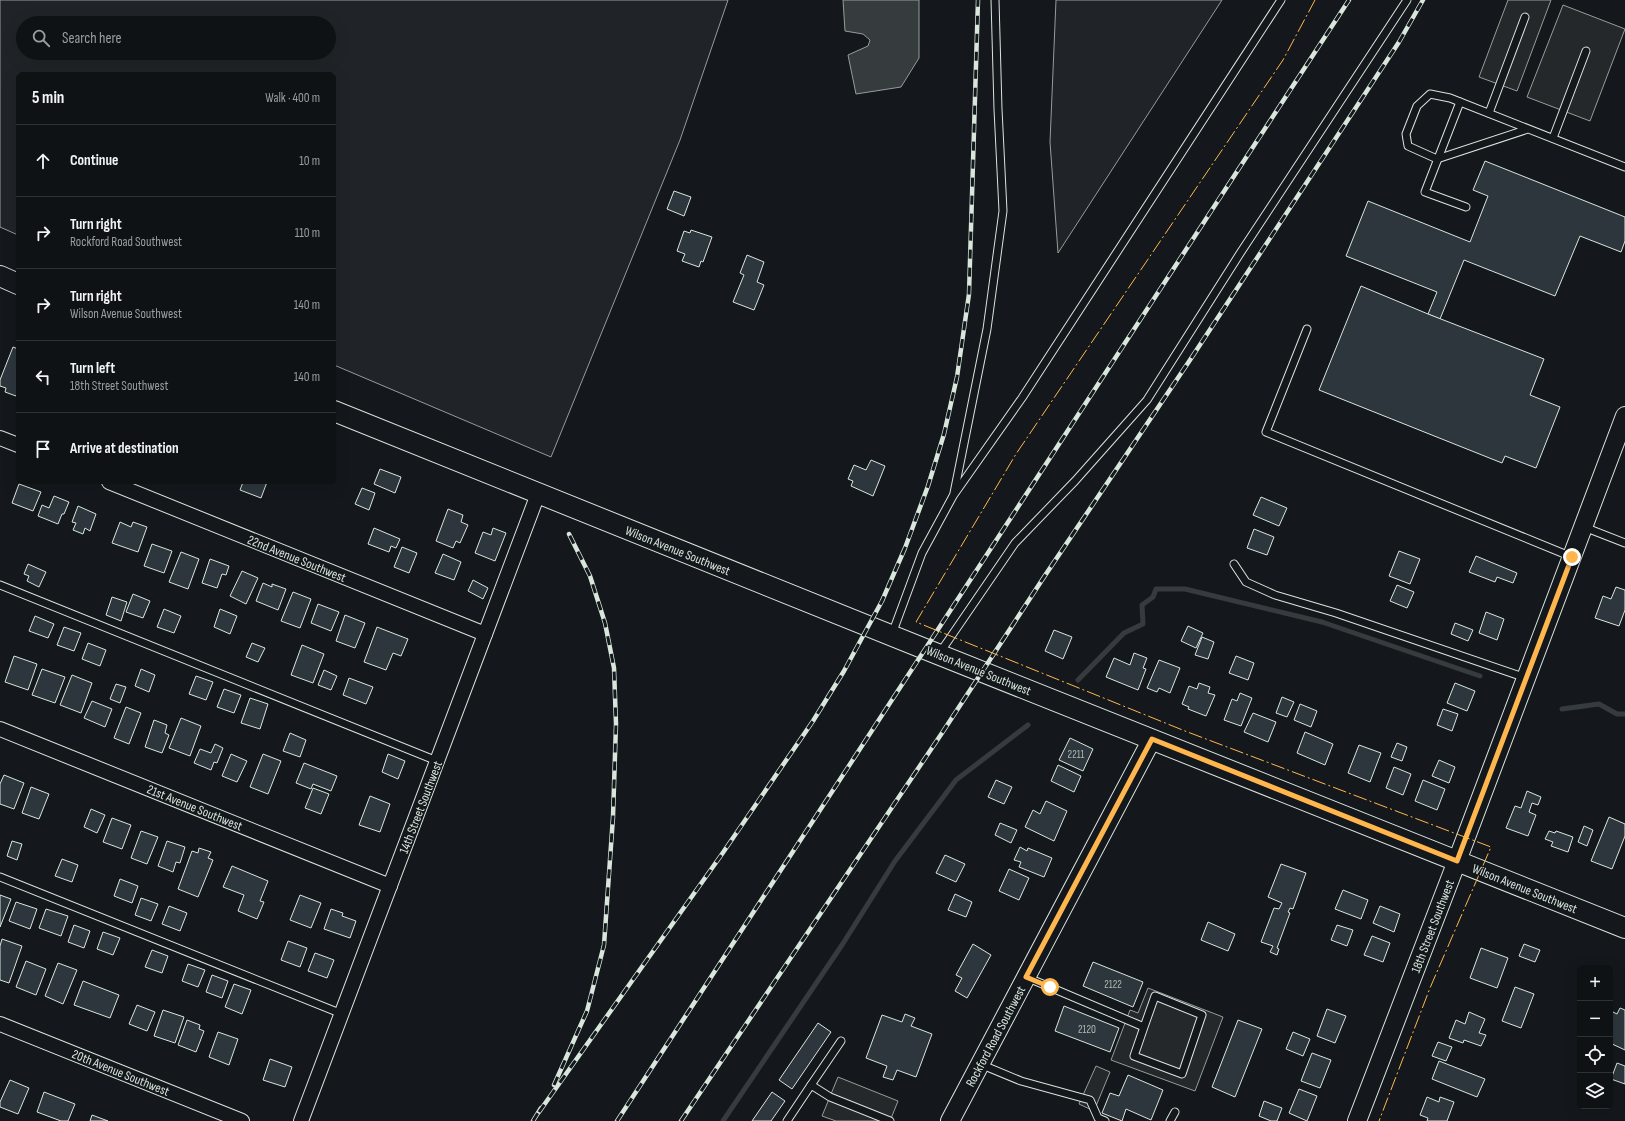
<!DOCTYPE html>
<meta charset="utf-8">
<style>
:root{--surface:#0f1215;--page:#181b1e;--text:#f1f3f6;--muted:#9b9ea0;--line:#2f3234}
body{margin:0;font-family:"Sofia Sans Condensed",sans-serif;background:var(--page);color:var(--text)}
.controls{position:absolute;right:12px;bottom:12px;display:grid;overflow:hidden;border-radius:6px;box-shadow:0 4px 16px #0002}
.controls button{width:36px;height:36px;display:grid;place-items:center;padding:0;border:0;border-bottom:1px solid var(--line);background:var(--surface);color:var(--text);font:20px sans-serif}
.stop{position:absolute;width:12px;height:12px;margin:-9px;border:3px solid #ffb74d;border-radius:50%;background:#fff}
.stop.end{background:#ffb74d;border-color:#fff;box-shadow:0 1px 4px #0008}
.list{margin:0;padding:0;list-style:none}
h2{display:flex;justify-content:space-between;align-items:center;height:52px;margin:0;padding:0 16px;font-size:17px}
h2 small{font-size:13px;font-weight:400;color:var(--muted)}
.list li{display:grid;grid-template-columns:26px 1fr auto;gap:12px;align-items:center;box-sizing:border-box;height:72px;padding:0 16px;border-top:1px solid var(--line)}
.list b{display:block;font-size:15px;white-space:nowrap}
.list p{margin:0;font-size:13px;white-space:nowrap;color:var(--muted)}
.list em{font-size:13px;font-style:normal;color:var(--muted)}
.icon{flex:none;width:22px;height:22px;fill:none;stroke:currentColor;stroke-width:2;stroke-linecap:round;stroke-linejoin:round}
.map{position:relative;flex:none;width:1625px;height:1121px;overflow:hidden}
.search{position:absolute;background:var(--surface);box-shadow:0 4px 16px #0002;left:16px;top:16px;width:320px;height:44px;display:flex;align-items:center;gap:10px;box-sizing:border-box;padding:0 14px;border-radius:22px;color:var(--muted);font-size:15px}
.panel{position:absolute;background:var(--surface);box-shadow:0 4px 16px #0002;left:16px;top:72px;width:320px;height:412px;border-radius:6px}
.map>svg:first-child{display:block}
</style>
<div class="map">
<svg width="1625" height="1121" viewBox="0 0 1625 1121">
<rect width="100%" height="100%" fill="#14181c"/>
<g fill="#202428" stroke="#939e99" fill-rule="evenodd">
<path d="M0 0H728L680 140 551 457 334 365V74H18V235L0 227ZM23 23H329V53H23Z"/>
<path d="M1056 0H1222L1058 253 1050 142Z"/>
</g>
<g fill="#24282b" stroke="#939e99">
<path d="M1508 0H1551L1517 91 1479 77Z"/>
<path d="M1563 5 1625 29 1590 121 1527 97Z"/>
<path d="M1148 988 1223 1017 1195 1091 1111 1060 1130 1010 1138 1013Z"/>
<path d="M1096 1066 1110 1072 1094 1111 1079 1104Z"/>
<path d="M838 1077 898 1101 890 1121H836L822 1116Z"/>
</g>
<path fill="#363b3e" stroke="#939e99" d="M843 0H919V58L901 87 856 94 848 55 868 46 870 40 863 34 845 31Z"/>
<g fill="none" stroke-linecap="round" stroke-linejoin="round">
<g stroke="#363b3e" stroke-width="5">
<path d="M1078 680 1124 633 1143 624 1142 605 1153 597 1156 589H1185L1322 622 1480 676"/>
<path d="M1562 709 1599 704 1617 714H1625"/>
<path d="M723 1121 842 945 895 861 956 780 1028 725"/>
</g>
</g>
<g fill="#2c363c" stroke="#d8e6dc">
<path d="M1485 161 1625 217V241L1621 252 1580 236 1555 296 1464 260 1440 319 1428 314 1437 292 1346 256 1368 201 1470 242 1488 196 1473 190Z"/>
<path d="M674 191 691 197 684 216 667 209Z"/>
<path d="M691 230 712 237 703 262 701 261 699 267 682 261 685 254 677 251 684 231 690 233Z"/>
<path d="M747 255 764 262 757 282 764 285 754 310 733 302 744 275 740 273Z"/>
<path d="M1361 286 1428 314 1544 359 1530 395 1560 407 1536 468 1505 456 1502 463 1319 390Z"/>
<path d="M13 347 18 349V390L16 396 5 392 6 388 0 386V380Z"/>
<path d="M871 460 885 466 873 496 851 486 853 481 848 479 854 465 866 470Z"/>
<path d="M380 469 401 477 395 493 374 484Z"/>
<path d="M243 482H267L261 498 240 490Z"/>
<path d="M19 484 41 492 33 511 12 503Z"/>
<path d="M362 488 375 493 369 510 355 504Z"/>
<path d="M54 496 69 502 64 514H62L58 524 38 516 42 505 49 508Z"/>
<path d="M1261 497 1287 508 1279 526 1253 515Z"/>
<path d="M78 506 96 514 90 531 85 528 83 534 73 530 76 523 72 522Z"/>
<path d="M448 509 463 515 461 522 468 525 460 543 456 541 453 548 436 541Z"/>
<path d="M120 522 131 527 133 522 147 527 138 552 112 543Z"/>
<path d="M374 528 400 539 396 548 391 546 389 552 368 544Z"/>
<path d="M493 528 506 533 495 561 475 553 483 532 491 535Z"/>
<path d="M1254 529 1274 537 1267 555 1247 548Z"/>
<path d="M152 544 172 551 164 573 144 566Z"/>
<path d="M402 547 417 553 409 573 394 567Z"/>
<path d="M1399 551 1420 559 1410 584 1389 576Z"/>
<path d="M181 552 199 559 188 589 169 582Z"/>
<path d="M443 554 461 562 454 580 435 573Z"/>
<path d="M1476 556 1517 573 1513 583 1497 577 1495 582 1469 572Z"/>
<path d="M210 559 229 566 226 575 222 574 217 588 202 583Z"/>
<path d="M28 564 46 572 39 587 27 581 29 576 24 574Z"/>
<path d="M242 571 258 578 246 604 230 596Z"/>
<path d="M473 580 488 588 483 599 468 591Z"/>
<path d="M263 583 272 587V584L286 589 278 610 256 601Z"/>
<path d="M1397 585 1414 592 1407 608 1390 601Z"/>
<path d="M1616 587 1625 590V610L1619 626 1595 618 1603 596 1611 599Z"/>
<path d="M293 592 311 599 300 628 281 621Z"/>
<path d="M133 594 150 601 143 618 126 612Z"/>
<path d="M112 597 127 602 121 621 106 615Z"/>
<path d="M318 604 339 612 331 631 311 623Z"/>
<path d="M164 609 181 616 174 633 157 627Z"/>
<path d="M220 609 237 616 230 634 214 627Z"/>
<path d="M1486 612 1504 619 1497 640 1479 633Z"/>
<path d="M345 615 365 623 355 648 336 641Z"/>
<path d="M35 616 54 624 48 638 29 631Z"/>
<path d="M1455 623 1473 630 1468 641 1451 634Z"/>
<path d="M1188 626 1203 633 1196 648 1181 641Z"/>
<path d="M64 627 81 633 74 651 57 645Z"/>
<path d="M377 627 408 639 401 656 393 653 386 670 364 662Z"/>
<path d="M1054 630 1072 637 1063 659 1045 651Z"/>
<path d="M1202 637 1214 642 1208 659 1195 655Z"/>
<path d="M88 643 106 650 100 666 82 659Z"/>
<path d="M252 643 265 648 258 662 246 657Z"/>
<path d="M302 645 324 654 313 683 291 675Z"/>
<path d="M1134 653 1147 658 1143 668 1146 669 1138 690 1106 677 1114 658 1130 665Z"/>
<path d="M14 656 37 664 28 690 5 682Z"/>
<path d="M1236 656 1254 663 1248 680 1229 673Z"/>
<path d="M1159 660 1180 668 1170 693 1159 688 1157 692 1147 688Z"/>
<path d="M42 669 65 677 55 703 32 695Z"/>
<path d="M141 669 155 675 149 692 135 686Z"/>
<path d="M324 670 337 676 331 690 318 685Z"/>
<path d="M72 675 92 683 81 713 60 705Z"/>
<path d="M196 676 213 682 206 700 189 694Z"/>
<path d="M349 678 373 687 366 704 343 695Z"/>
<path d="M1199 683 1210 687 1208 693 1215 695 1206 716 1188 709 1189 707 1182 704 1189 686 1197 689Z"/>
<path d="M1455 683 1475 691 1467 711 1447 703Z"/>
<path d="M116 684 126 687 120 703 110 699Z"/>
<path d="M224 689 241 695 234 713 217 707Z"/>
<path d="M1240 693 1252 698 1241 726 1224 720 1232 699 1237 701Z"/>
<path d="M1282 697 1294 702 1287 717 1276 713Z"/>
<path d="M250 698 268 704 260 729 241 723Z"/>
<path d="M92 701 112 709 105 727 84 718Z"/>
<path d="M1300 704 1317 711 1311 727 1294 720Z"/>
<path d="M126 707 141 713 129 744 114 738Z"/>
<path d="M1443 709 1458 714 1452 731 1437 725Z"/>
<path d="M1253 713 1276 722 1268 742 1244 732Z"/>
<path d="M181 718 201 726 190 756 169 748Z"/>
<path d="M154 720 167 725 165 733 169 735 162 753 145 747Z"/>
<path d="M1305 732 1333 744 1325 765 1297 753Z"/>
<path d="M290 733 306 740 300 757 283 751Z"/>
<path d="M1070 738 1093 749 1083 771 1059 760Z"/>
<path d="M1397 743 1407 747 1402 761 1391 757Z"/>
<path d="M215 744 223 748 217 763 214 762 211 770 194 763 200 749 211 753Z"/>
<path d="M1359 745 1381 753 1370 782 1348 773Z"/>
<path d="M231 754 247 761 237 782 222 776Z"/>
<path d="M263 754 281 761 268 794 250 787Z"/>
<path d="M388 754 405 761 398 779 382 772Z"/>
<path d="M1439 760 1455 767 1449 783 1432 776Z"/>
<path d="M304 763 337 776 331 791 313 784 311 789 296 783Z"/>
<path d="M1058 765 1081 776 1074 792 1051 781Z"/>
<path d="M1394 767 1411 774 1403 795 1386 788Z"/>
<path d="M4 775 24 783 14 809 0 804V784Z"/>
<path d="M996 780 1012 787 1004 804 988 797Z"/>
<path d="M1423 780 1445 789 1437 810 1415 801Z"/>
<path d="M31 787 49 794 39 819 22 813Z"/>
<path d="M313 788 329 794 321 814 305 808Z"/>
<path d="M1527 791 1541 797 1538 805 1532 803 1529 812 1536 815 1528 836 1506 828 1515 806 1521 808Z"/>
<path d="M370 796 390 804 380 832 359 825Z"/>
<path d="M1046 801 1067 811 1054 841 1025 827 1033 810 1040 814Z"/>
<path d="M91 809 105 815 97 833 84 827Z"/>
<path d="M1609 817 1625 824V836L1612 869 1591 861Z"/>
<path d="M112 818 131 825 122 849 103 842Z"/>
<path d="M1000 823 1017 830 1011 843 995 835Z"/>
<path d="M1584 826 1593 830 1587 846 1578 842Z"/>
<path d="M141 831 158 837 147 864 131 858Z"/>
<path d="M1549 831 1555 833 1556 831 1573 837 1568 852 1551 846 1553 842 1545 839Z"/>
<path d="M12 841 22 844 17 860 7 856Z"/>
<path d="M167 841 185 847 180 863 176 862 173 872 158 866Z"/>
<path d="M1020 847 1027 851 1028 848 1052 858 1044 877 1019 867 1021 862 1014 860Z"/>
<path d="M199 848 211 852 208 858 213 860 198 897 178 889 192 851 198 853Z"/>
<path d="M945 855 965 864 956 882 936 873Z"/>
<path d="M62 859 78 865 72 882 55 876Z"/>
<path d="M1281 864 1306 873 1293 909 1290 908 1288 912 1290 913 1277 948 1279 949 1277 955 1270 952 1273 946 1261 942 1274 908 1279 909 1282 903 1268 897Z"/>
<path d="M232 866 268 881 260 901 264 902 257 919 238 911 244 895 223 887Z"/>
<path d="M1009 869 1029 878 1019 900 999 891Z"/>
<path d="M120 879 138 886 132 903 114 896Z"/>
<path d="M1343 890 1368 900 1361 919 1335 909Z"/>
<path d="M955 894 972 902 966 917 948 910Z"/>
<path d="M0 895 11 899 0 927Z"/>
<path d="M300 895 321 903 311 928 290 920Z"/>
<path d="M141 898 158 904 151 921 135 915Z"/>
<path d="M16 902 37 909 30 929 9 921Z"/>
<path d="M169 906 187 913 180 931 162 924Z"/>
<path d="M1380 906 1400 914 1394 932 1373 923Z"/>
<path d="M46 909 68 916 61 936 39 928Z"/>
<path d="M331 909 343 913 342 916 356 921 350 938 324 929Z"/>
<path d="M1208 922 1235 934 1228 951 1201 940Z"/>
<path d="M74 925 90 931 84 948 68 942Z"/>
<path d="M1337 925 1353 930 1347 946 1331 940Z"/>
<path d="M103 932 120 938 113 955 97 949Z"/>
<path d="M1372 936 1390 943 1383 962 1364 955Z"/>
<path d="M2 939 22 946 9 983 0 980V946Z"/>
<path d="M288 941 307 948 300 967 281 960Z"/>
<path d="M973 944 991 955 967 998 955 991 962 978 956 975Z"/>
<path d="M1524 944 1540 950 1535 962 1519 956Z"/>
<path d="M1481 948 1508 958 1497 988 1470 978Z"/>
<path d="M152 950 168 956 162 973 145 967Z"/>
<path d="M315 953 334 960 327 978 308 971Z"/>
<path d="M26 961 46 969 36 995 16 987Z"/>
<path d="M1093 962 1143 982 1133 1007 1083 986Z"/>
<path d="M58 963 77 970 63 1004 45 996Z"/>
<path d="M188 964 205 970 198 987 182 981Z"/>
<path d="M212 975 228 981 222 998 206 992Z"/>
<path d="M83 981 119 995 110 1018 74 1005Z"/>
<path d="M234 984 251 990 242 1014 225 1007Z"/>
<path d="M1515 987 1534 994 1521 1028 1502 1021Z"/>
<path d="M137 1005 155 1012 147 1031 129 1024Z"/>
<path d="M1064 1006 1119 1028 1110 1052 1055 1031Z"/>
<path d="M1620 1008 1625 1010V1050L1610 1043V1013L1611 1011 1617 1014Z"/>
<path d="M1327 1009 1346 1016 1335 1043 1317 1036Z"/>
<path d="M163 1010 184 1017 175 1043 154 1036Z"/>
<path d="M1469 1012 1485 1019 1479 1033 1486 1035 1481 1046 1464 1040 1463 1043 1449 1038 1456 1020 1465 1024Z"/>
<path d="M905 1014 915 1018 911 1026 932 1034 916 1077 897 1070 893 1080 883 1077 887 1066 866 1058 882 1015 902 1022Z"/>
<path d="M187 1020 200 1025 199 1029 204 1031 196 1052 178 1045Z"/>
<path d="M1238 1020 1262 1029 1235 1097 1212 1087Z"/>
<path d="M818 1023 831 1032 792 1089 779 1080Z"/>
<path d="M218 1032 238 1039 229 1065 209 1057Z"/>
<path d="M1293 1032 1310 1039 1303 1056 1286 1049Z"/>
<path d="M1438 1042 1452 1047 1446 1061 1432 1056Z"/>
<path d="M1312 1053 1331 1060 1320 1088 1301 1081Z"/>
<path d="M270 1059 292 1067 285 1087 263 1080Z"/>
<path d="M1439 1061 1485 1079 1477 1097 1432 1079Z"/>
<path d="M1617 1063 1625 1066V1084L1611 1079Z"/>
<path d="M1128 1075 1163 1090 1151 1120 1126 1109 1122 1121 1102 1113 1110 1093 1119 1096Z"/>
<path d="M10 1080 29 1088 18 1114 0 1107V1102Z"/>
<path d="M1299 1089 1317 1096 1307 1121 1289 1113Z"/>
<path d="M44 1092 75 1104 68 1121H61L37 1112Z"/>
<path d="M772 1092 785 1101 771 1121H752Z"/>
<path d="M1427 1097 1439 1102 1440 1097 1454 1102 1447 1121H1427L1428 1118 1420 1115Z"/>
<path d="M1264 1101 1282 1108 1277 1121H1271L1259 1116Z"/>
<path d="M92 1115 108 1121H90Z"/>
</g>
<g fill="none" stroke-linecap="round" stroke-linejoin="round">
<defs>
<g id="service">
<path d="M1460 102 1425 192 1466 207"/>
<path d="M1489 113 1525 17"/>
<path d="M1528 129 1437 159 1408 146 1406 134 1417 106 1430 94 1450 98 1625 167"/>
<path d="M1553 138 1586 51"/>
<path d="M1307 329 1266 432 1572 557"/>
<path d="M954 493 987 329 1003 211 998 109 995 0"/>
<path d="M1584 527 1625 543"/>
<path d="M1234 564 1246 582 1275 595 1336 613 1526 678"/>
<path d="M0 585 437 761"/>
<path d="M892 634 922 553 953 496 1022 398 1281 0"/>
<path d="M939 654 1015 543 1075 481 1147 400 1239 255 1407 0"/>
<path d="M0 877 342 1014"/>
<path d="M1026 977 1144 1027 1134 1056 1182 1074 1202 1015 1155 996 1144 1027"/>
<path d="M980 1064 1021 1081 1090 1100 1098 1118 1105 1121"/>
<path d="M811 1085 841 1041"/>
<path d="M787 1121 811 1085 830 1097 890 1121"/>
<path d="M1170 1121 1175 1112"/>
</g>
<g id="minor">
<path d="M0 438 18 445"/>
<path d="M109 482 485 634"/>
<path d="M0 729 390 886"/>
<path d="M0 1024 242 1121"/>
<path d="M301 1121 538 494"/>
</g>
<g id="tertiary">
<path d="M950 1121 1152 739"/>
<path d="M1357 1121 1457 861 1625 416"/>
</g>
<g id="secondary">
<path d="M0 276 18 284"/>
<path d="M334 411 925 649 1625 928"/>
</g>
</defs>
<use href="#service" stroke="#d8e6dc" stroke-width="9"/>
<use href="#minor" stroke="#d8e6dc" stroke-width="16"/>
<use href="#tertiary" stroke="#d8e6dc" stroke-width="20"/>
<use href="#secondary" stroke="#d8e6dc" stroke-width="22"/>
<use href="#service" stroke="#14181c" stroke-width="7"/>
<use href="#minor" stroke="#14181c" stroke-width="14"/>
<use href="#tertiary" stroke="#14181c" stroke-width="18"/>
<use href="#secondary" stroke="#14181c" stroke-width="20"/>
<defs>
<g id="rail">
<path d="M554 1085 587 1011 604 945 613 817 616 724 614 668 605 623 590 576 569 534"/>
<path d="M539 1112 722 854 813 721 844 671 882 601 905 548 928 486 944 434 957 377 969 294 978 0"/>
<path d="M533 1121 541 1108"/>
<path d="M617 1121 1349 0"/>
<path d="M681 1121 942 733 1044 577 1190 360 1399 42 1423 0"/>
</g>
</defs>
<use href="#rail" stroke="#d8e6dc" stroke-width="4.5"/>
<use href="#rail" stroke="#14181c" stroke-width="3" stroke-dasharray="9" stroke-linecap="butt"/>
<path stroke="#ffb74d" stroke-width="1" stroke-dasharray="14 3 2 3" stroke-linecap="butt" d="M1315 0 1283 60 1016 454 916 622 1185 731 1491 847 1430 988 1379 1121"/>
</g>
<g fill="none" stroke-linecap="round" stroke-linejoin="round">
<path stroke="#ffb74d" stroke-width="5" d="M1050 987 1026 977 1152 739 1457 861 1572 557"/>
</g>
<g text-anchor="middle" stroke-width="3" stroke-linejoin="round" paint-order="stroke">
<g font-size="11" fill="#adbab4">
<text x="1076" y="758">2211</text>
<text x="1113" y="988">2122</text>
<text x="1087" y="1033">2120</text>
</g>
<g font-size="13" fill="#d8e6dc" stroke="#14181c">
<text transform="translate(678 550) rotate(22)" y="5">Wilson Avenue Southwest</text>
<text transform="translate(297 558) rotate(22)" y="5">22nd Avenue Southwest</text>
<text transform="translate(979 670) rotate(22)" y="5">Wilson Avenue Southwest</text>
<text transform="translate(195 807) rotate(22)" y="5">21st Avenue Southwest</text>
<text transform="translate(420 807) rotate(-69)" y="5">14th Street Southwest</text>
<text transform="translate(1525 888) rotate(22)" y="5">Wilson Avenue Southwest</text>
<text transform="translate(1432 926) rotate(-69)" y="5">18th Street Southwest</text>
<text transform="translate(995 1036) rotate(-62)" y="5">Rockford Road Southwest</text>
<text transform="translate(121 1072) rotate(22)" y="5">20th Avenue Southwest</text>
</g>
</g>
</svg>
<div class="controls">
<button>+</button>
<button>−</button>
<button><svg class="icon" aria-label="locate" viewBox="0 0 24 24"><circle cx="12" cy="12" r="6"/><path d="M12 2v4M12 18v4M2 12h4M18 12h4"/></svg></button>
<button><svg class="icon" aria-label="layers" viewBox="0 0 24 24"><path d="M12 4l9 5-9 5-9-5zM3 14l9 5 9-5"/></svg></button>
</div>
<div class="stop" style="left:1050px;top:987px"></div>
<div class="stop end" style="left:1572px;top:557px"></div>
<div class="search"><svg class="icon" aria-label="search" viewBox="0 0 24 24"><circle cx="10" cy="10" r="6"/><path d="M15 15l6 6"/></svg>Search here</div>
<section class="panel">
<h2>5 min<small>Walk · 400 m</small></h2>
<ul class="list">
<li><svg class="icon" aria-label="ahead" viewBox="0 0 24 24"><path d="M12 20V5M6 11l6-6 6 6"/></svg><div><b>Continue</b></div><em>10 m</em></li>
<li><svg class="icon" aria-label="right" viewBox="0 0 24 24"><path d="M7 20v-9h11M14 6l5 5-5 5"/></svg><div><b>Turn right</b><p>Rockford Road Southwest</p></div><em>110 m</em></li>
<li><svg class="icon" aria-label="right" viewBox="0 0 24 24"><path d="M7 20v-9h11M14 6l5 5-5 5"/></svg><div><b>Turn right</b><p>Wilson Avenue Southwest</p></div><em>140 m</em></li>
<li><svg class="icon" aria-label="left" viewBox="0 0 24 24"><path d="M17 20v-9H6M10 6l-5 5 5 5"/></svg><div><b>Turn left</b><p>18th Street Southwest</p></div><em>140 m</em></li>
<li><svg class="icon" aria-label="arrive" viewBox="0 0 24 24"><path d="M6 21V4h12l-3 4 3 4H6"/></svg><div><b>Arrive at destination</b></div></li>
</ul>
</section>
</div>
